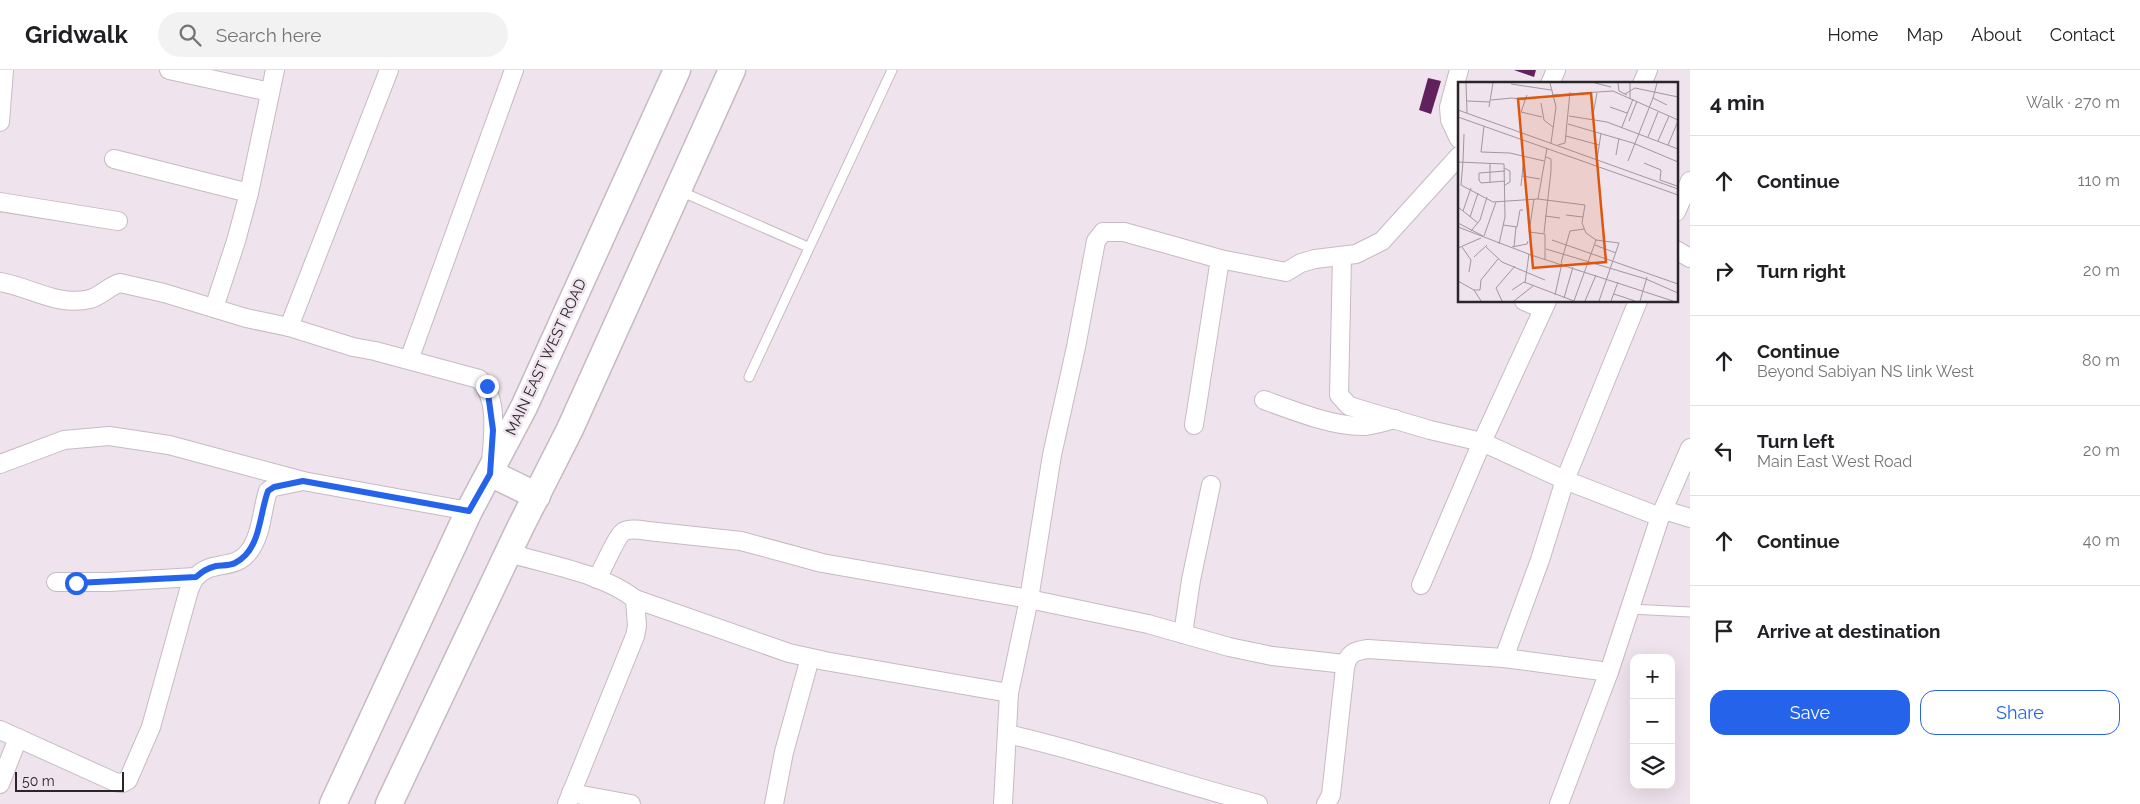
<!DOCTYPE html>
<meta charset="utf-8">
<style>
:root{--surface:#fff;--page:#f2f2f2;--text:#202124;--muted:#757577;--line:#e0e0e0;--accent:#2563eb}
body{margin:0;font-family:Raleway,sans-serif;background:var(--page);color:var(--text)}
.controls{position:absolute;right:15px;bottom:15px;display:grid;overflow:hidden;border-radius:10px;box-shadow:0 5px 20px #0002}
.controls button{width:45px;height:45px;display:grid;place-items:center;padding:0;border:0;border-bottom:1px solid var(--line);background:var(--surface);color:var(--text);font:25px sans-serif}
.scale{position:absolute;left:15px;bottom:12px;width:109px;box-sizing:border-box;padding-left:5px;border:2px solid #2a2529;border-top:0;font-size:14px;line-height:18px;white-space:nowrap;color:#2a2529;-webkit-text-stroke:4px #efe3ee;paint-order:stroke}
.stop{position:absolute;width:15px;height:15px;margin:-11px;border:4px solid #2563eb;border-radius:50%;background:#fff}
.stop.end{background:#2563eb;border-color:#fff;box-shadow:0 1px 5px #0008}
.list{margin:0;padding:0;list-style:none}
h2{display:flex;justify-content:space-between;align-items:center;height:65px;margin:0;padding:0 20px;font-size:21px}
h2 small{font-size:16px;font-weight:400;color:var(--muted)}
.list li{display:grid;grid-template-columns:32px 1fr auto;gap:15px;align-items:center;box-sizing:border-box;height:90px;padding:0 20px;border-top:1px solid var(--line)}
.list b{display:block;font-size:19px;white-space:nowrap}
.list p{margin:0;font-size:16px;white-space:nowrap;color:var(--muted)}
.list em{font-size:16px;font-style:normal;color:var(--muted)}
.actions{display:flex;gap:10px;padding:15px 20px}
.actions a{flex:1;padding:11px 0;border:1px solid var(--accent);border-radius:15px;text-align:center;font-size:18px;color:var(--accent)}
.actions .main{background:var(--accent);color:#fff}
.icon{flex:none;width:28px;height:28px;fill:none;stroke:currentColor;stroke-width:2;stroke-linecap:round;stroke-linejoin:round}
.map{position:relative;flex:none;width:1690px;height:734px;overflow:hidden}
header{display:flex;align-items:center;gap:30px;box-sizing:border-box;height:70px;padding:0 25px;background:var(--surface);border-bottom:1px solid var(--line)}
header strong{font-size:24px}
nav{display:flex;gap:28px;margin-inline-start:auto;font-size:18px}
.search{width:350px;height:45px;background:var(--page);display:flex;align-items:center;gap:12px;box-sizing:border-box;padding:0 18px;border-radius:28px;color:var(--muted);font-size:19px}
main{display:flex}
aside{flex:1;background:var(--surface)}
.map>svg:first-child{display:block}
</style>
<header>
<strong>Gridwalk</strong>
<div class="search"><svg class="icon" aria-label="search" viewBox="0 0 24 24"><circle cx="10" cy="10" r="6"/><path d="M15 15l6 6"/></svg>Search here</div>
<nav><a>Home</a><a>Map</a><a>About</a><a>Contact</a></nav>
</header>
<main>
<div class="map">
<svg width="1690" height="734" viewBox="0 0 1690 734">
<rect width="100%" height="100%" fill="#efe3ee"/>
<g fill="#60215c">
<path d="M1514 0H1536L1534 7Z"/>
<path d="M1428 8 1441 11 1431 44 1419 40Z"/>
</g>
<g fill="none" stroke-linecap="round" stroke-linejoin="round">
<defs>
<g id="lane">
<path d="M680 121 808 177"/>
<path d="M749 307 892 0"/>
<path d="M1630 539 1690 542"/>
</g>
<g id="street">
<path d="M169 0 270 22"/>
<path d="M1459 0 1449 37 1450 50 1459 69"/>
<path d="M1550 14 1556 0"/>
<path d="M1642 14 1648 0"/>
<path d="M0 52 4 0"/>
<path d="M114 89 249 123"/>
<path d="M0 132 118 151"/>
<path d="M1676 142 1690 111"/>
<path d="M1676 180 1690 188"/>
<path d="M1342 187 1339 325 1349 336 1430 360 1482 372 1565 410 1660 447"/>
<path d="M0 212C31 217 57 237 90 229 101 226 109 216 120 213L164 223 246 248 289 257 353 277 375 281 479 309C499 327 493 367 491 392"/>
<path d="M1524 231 1543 239"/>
<path d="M214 238 236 171 249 123 275 0"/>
<path d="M289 257 389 0"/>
<path d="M409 290 514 0"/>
<path d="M1264 330C1294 341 1334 357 1365 356 1375 355 1385 352 1395 349"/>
<path d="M1194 355 1220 189"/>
<path d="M0 394 64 370 109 366 169 375 303 411 469 441"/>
<path d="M1664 440 1690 448"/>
<path d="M509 483C548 495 602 503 635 529L789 583 825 591 1009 623"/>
<path d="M597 509C602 500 617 466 623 462 629 458 641 460 648 461L741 471 822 493 1029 529 1148 554 1229 577 1272 586 1345 594"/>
<path d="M56 512H109L195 507"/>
<path d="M1421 515 1482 372 1547 231"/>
<path d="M1183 564 1191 510 1211 415"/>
<path d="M1504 588 1540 490 1565 410 1638 231"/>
<path d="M0 660 115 712 123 713 128 710 151 657 189 520C191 516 193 510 196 507 213 488 237 503 252 477 262 461 262 439 268 421L274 417 303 411"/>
<path d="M1007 664C1091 683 1174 712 1258 734"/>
<path d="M0 714 18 668"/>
<path d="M571 723 631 734"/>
<path d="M567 734 635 566 637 556 635 529"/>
<path d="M774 734 784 682 810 588"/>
<path d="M1003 734 1009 623 1029 529 1052 385 1076 277 1096 171 1103 162H1124L1220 189 1286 202 1301 193 1315 189 1356 184 1382 171 1459 86"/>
<path d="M1326 734 1331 725 1345 598C1348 583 1354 581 1368 579L1504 588 1609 602"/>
<path d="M1559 734 1609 602 1660 447 1690 378"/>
</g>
<g id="primary">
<path d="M490 403 537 426"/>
<path d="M333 734 469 441 524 337 677 0"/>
<path d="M389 734 519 460 570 359 732 0"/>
</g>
</defs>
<use href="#lane" stroke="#c6bac4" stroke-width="11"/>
<use href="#street" stroke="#c6bac4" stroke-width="20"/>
<use href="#primary" stroke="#c6bac4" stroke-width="29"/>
<use href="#lane" stroke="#fff" stroke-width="9"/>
<use href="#street" stroke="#fff" stroke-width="18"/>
<use href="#primary" stroke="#fff" stroke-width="26"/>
</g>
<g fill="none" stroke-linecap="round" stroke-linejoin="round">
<path stroke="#2563eb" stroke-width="6" d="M76 513 196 507C202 502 207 498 216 496 222 495 229 496 235 493 261 480 259 445 268 421L274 417 303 411 469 441 490 404 493 360 487 316"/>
</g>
<g text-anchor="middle" stroke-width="5" stroke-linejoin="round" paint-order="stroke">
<g font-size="15" fill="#2a2529" stroke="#efe3ee">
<text transform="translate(546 287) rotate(-65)" y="5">MAIN EAST WEST ROAD</text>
</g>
</g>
<g transform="translate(1458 12)">
<rect width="220" height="220" fill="#efe3ee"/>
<path fill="none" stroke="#a0979f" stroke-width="1" d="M8 1 9 31M92 1 98 25 93 61M137 1 153 5M160 1 161 9 169 13M172 1V17M199 1 195 16 209 23M53 2 93 8M167 12 177 6 220 15M69 13 63 30 84 35M94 13 155 9 220 38M33 18 54 16 67 18M9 19 32 20M83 21 86 38 95 45M31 25 35 1M152 25 169 31M0 28 220 107M111 34 149 40 220 67M0 35 220 113M134 38 139 11M171 39 179 19M110 42 175 61 220 80M26 44 23 70 52 71 86 79M164 45 175 17M108 54 141 63M190 55 200 30M200 59 211 34M100 63 107 61 112 10M210 63 220 39M158 73 161 56M139 78 143 51M170 79 195 16M0 80 46 82 47 135 41 162M5 80 3 103 35 120 80 117 127 123 124 141 128 151 138 158 161 161 141 219M5 80 6 52M186 81 203 88 202 98 219 104M32 82V101M46 86 52 89V100L47 103M47 89 21 91V98L23 101 47 99M64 94 82 97M63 104 66 74M76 117 71 150 87 152V177M80 117 89 66M0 125 20 141M5 129 13 106M108 133 125 135M87 134 102 136M12 135 20 111M0 141 25 154M45 143 59 145 62 128H65M0 145 73 173 215 219M13 149 22 138 29 115M86 151 93 89V77L88 75M26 154 38 120M94 158 220 202M137 163 158 171M4 165 13 178 11 190M28 165 44 180 87 198M54 165 69 162 70 159M56 165 58 145M0 166 23 156M88 167 188 197 220 211M16 175 29 163M103 181 112 149 126 147M0 199 16 208 23 219M67 201 71 172M16 208H22L23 198 40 177M54 208 66 200 116 219M156 212 177 219M97 213 104 181M106 216 115 185M44 219 38 206 57 184M56 219 75 204M116 219 138 158M127 219 138 193M153 219 160 200M182 219 189 195"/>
<path fill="#de560d" fill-opacity="0.15" stroke="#de560d" stroke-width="2.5" d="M133 11 148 180 75 186 60 17Z"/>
<rect width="220" height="220" fill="none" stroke="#2a2529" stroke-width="2.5"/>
</g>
</svg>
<div class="controls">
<button>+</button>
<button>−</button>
<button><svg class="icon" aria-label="layers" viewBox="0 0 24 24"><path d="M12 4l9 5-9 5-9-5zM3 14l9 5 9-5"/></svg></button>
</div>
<div class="scale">50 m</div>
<div class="stop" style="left:76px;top:513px"></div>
<div class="stop end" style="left:487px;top:316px"></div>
</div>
<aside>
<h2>4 min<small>Walk · 270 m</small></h2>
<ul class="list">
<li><svg class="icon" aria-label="ahead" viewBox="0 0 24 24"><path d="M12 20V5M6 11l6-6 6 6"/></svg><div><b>Continue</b></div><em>110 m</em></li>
<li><svg class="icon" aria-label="right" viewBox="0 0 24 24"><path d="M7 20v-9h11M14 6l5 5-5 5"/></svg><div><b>Turn right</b></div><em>20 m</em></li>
<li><svg class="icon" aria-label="ahead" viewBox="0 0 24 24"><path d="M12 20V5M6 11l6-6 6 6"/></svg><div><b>Continue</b><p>Beyond Sabiyan NS link West</p></div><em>80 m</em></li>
<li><svg class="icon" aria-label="left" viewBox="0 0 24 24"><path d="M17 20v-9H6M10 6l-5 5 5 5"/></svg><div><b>Turn left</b><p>Main East West Road</p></div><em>20 m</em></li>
<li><svg class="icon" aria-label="ahead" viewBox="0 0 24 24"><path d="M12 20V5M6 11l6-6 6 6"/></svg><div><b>Continue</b></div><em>40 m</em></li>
<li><svg class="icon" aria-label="arrive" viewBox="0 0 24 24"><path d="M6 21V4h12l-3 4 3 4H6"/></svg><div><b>Arrive at destination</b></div></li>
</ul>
<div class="actions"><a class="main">Save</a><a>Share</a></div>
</aside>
</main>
